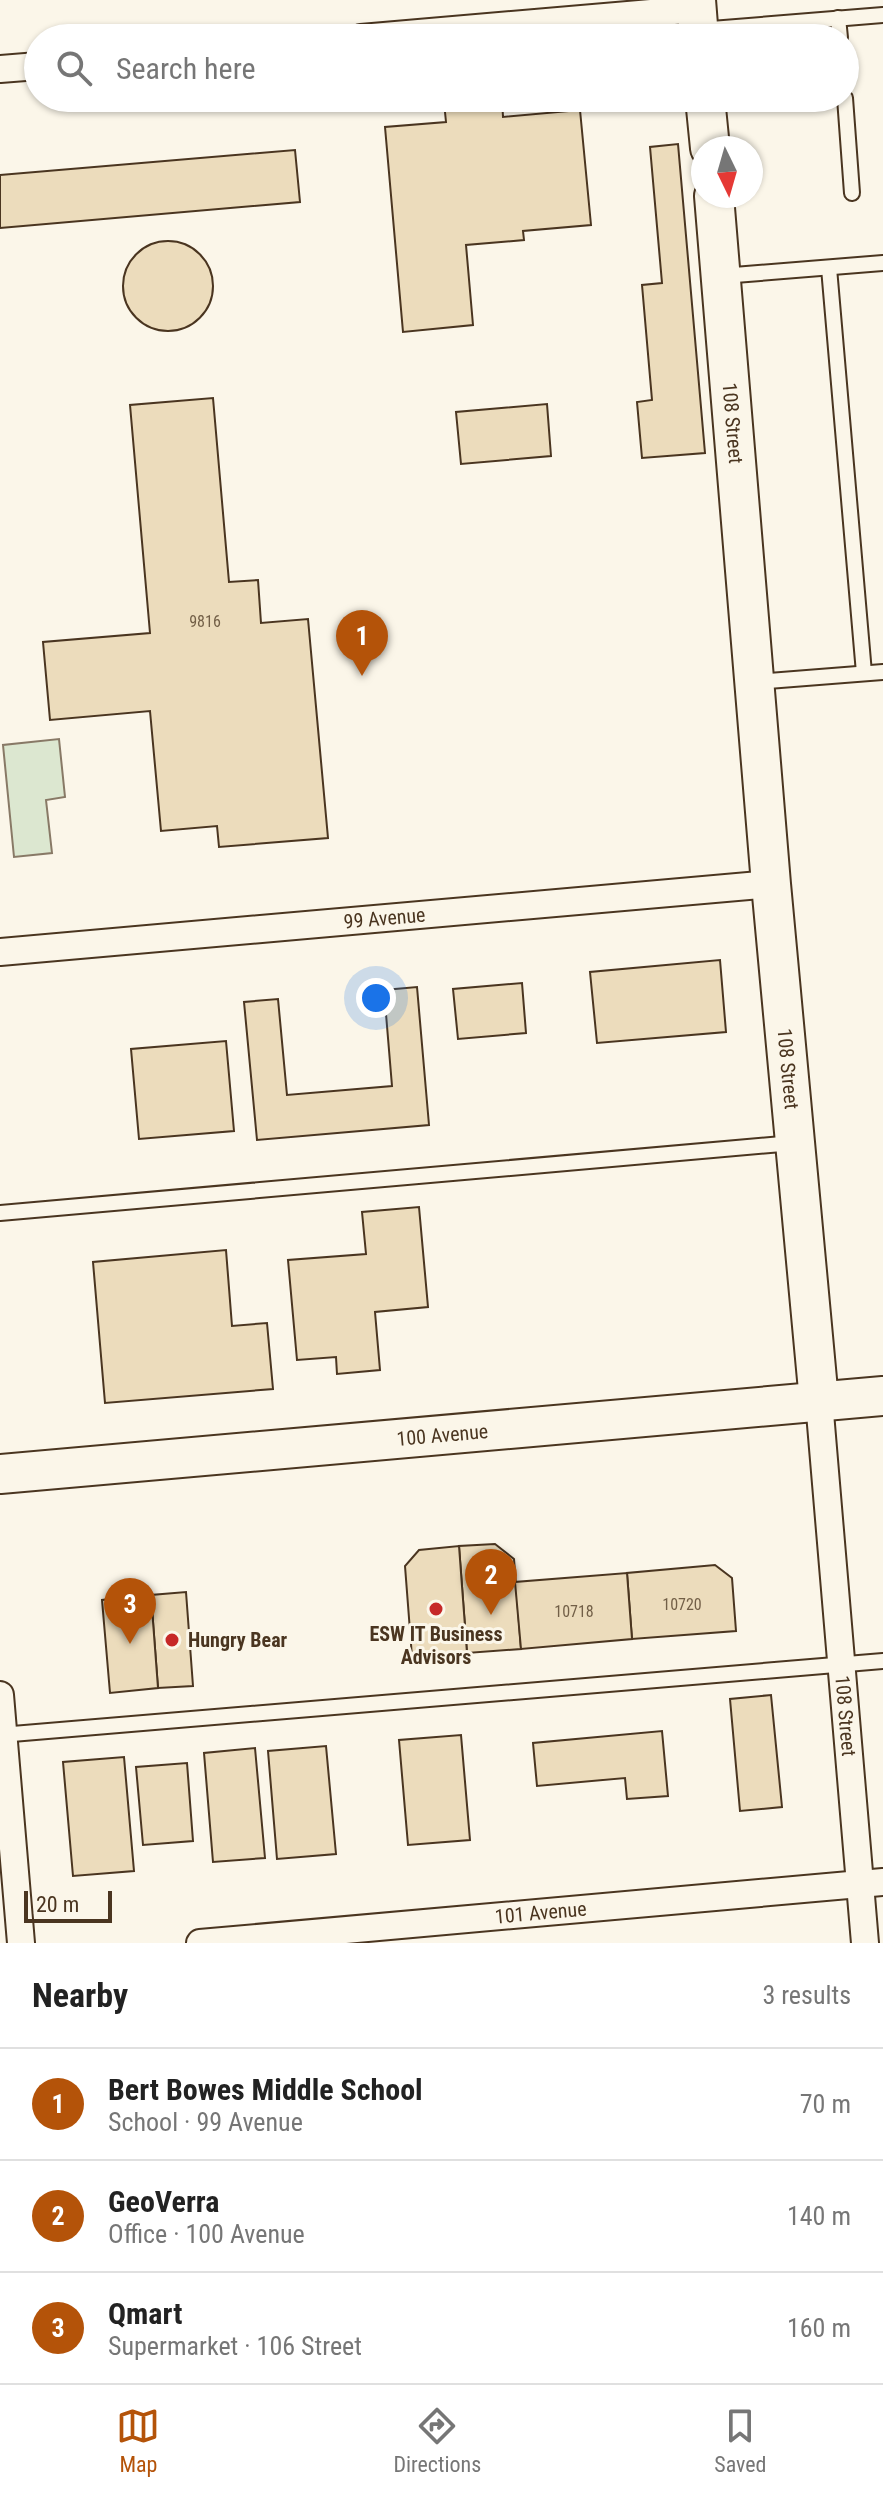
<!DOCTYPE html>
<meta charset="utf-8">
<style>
:root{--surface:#fff;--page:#f2f2f2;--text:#222;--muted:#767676;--line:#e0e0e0;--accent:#b45309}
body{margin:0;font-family:"Roboto Condensed",sans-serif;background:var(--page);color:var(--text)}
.compass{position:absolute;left:691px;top:136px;width:72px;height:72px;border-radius:50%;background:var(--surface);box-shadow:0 2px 6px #0004;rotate:175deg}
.scale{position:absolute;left:24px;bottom:20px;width:88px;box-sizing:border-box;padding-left:8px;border:4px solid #4a3520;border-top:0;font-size:22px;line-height:28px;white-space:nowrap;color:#4a3520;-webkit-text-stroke:6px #fbf6e9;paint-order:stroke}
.you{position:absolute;left:376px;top:998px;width:28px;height:28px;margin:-20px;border:6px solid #fff;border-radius:50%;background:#1a73e8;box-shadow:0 0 0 12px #1a73e833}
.badge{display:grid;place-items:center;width:52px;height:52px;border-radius:50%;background:var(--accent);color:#fff;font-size:26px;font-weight:700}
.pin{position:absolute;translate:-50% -66px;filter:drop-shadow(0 2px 4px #0008)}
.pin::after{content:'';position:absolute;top:42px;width:28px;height:24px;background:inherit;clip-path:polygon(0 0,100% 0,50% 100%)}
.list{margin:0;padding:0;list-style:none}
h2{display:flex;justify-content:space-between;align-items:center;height:104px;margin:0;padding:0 32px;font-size:34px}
h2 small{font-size:26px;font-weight:400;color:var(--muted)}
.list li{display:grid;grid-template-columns:52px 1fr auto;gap:24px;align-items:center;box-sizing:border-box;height:112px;padding:0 32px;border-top:2px solid var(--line)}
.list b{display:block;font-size:30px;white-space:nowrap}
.list p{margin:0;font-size:26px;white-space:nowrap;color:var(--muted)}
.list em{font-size:26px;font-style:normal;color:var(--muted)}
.icon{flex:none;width:44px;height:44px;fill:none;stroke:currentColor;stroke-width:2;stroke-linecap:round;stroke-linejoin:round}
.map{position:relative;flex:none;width:883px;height:1943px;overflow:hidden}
.search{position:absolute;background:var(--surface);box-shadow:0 2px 6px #0004;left:24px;right:24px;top:24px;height:88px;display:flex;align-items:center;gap:20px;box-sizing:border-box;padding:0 28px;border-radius:44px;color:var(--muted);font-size:30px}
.sheet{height:440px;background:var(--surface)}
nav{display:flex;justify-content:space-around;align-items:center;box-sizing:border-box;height:112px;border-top:2px solid var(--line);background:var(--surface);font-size:22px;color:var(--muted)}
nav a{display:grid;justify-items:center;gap:4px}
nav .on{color:var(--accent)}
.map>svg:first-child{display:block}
</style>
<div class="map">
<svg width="883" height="1943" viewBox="0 0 883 1943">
<rect width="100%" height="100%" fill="#fbf6e9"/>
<path fill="#dce7d0" stroke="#887966" stroke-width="2" d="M59 739 65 797 46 800 52 853 14 857 3 745Z"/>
<g fill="#ecdcbc" stroke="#4a3520" stroke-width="2">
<path d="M502 98 503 117 580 110 591 225 523 231 524 240 466 245 473 325 403 332 385 127 446 122 444 102Z"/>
<path d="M678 144 705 453 642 458 637 402 652 400 642 285 662 283 650 147Z"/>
<path d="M295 150 300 202 0 228V175Z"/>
<circle cx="168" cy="286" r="45"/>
<path d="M213 398 229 582 258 580 261 623 308 619 328 838 219 847 217 826 161 831 150 711 50 720 43 642 150 633 130 405Z"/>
<path d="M547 404 551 456 461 464 456 412Z"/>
<path d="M720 960 726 1032 597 1043 590 972Z"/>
<path d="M522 983 526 1033 458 1039 453 989Z"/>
<path d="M417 987 429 1125 257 1140 244 1002 278 999 287 1095 392 1086 384 990Z"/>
<path d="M226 1041 234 1131 139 1139 131 1049Z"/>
<path d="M419 1207 428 1307 375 1312 380 1370 337 1374 336 1357 297 1360 288 1260 366 1254 362 1212Z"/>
<path d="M226 1250 232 1326 267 1323 273 1389 105 1403 93 1262Z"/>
<path d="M495 1544 514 1559 521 1649 467 1653 459 1546Z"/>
<path d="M459 1546 467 1653 412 1657 405 1566 419 1550Z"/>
<path d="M715 1565 732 1578 736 1631 632 1639 627 1573Z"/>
<path d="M627 1573 632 1639 521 1649 515 1582Z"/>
<path d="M186 1592 193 1686 158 1688 151 1595Z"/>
<path d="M151 1595 158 1688 110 1693 102 1600Z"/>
<path d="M771 1695 782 1807 740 1811 730 1699Z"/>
<path d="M662 1731 668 1796 627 1799 625 1778 537 1786 533 1743Z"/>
<path d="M461 1735 470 1840 408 1845 399 1740Z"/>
<path d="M326 1746 336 1854 277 1859 268 1751Z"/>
<path d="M255 1748 265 1858 213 1862 204 1753Z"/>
<path d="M124 1757 134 1871 73 1876 63 1762Z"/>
<path d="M187 1763 193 1841 143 1845 136 1767Z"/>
</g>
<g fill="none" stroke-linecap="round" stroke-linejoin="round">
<defs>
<g id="lane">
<path d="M838 18 840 38"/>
<path d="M699 30 883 15"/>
<path d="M845 98 852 193"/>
<path d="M829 268 864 673"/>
<path d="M722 276 883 263"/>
<path d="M756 682 883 672"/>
<path d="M0 1213 793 1143"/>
<path d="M0 1735 883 1661"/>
</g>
<g id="street">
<path d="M361 38 697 9"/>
<path d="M0 69 38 66"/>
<path id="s1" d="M0 952 771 884"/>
<path id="s2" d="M819 1401 865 1943"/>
<path d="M0 1695 21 1943"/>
<path id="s3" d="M200 1943 883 1882"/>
</g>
<g id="secondary">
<path d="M696 0 699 38"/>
<path d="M705 98 710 148"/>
<path id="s4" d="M714 196 771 884 819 1401"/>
<path id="s5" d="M0 1474 883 1396"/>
</g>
</defs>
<use href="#lane" stroke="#4a3520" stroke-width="18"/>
<use href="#street" stroke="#4a3520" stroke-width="30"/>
<use href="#secondary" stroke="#4a3520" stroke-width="42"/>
<use href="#lane" stroke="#fbf6e9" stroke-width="14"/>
<use href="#street" stroke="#fbf6e9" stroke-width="26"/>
<use href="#secondary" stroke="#fbf6e9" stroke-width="38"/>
</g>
<g fill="#c62828" stroke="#fbf6e9" stroke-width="3">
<circle cx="436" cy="1609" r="8"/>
<circle cx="172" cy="1640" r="8"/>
</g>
<g text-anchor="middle" stroke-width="6" stroke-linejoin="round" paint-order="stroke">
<g font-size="16" fill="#725f47">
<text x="205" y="627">9816</text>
<text x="682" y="1610">10720</text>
<text x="574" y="1617">10718</text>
</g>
<g font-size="20" fill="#4a3520" stroke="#fbf6e9">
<text dy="7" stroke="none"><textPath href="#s4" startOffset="228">108 Street</textPath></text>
<text dy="7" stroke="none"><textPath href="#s1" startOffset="386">99 Avenue</textPath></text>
<text dy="7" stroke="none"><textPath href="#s4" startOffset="876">108 Street</textPath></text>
<text dy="7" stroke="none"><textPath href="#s5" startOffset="444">100 Avenue</textPath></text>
<text dy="7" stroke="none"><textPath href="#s2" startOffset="316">108 Street</textPath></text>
<text dy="7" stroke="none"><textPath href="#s3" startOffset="342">101 Avenue</textPath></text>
</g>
<g font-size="20" font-weight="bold" fill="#4a3520" stroke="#fbf6e9">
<text x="436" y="1641">ESW IT Business<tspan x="436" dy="23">Advisors</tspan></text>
<text x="188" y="1647" text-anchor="start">Hungry Bear</text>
</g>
</g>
</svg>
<svg class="compass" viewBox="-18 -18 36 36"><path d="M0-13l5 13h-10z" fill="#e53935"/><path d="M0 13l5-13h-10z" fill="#767676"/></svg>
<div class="scale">20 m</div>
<div class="you"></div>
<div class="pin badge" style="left:362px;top:676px">1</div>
<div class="pin badge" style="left:491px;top:1615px">2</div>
<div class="pin badge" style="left:130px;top:1644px">3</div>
<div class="search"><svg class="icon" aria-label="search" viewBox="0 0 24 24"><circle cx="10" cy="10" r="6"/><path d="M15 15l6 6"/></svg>Search here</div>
</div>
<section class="sheet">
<h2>Nearby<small>3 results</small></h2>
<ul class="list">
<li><span class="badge">1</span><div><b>Bert Bowes Middle School</b><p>School · 99 Avenue</p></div><em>70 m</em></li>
<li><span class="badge">2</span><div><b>GeoVerra</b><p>Office · 100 Avenue</p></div><em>140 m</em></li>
<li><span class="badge">3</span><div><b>Qmart</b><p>Supermarket · 106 Street</p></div><em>160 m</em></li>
</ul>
</section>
<nav>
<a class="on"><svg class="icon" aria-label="map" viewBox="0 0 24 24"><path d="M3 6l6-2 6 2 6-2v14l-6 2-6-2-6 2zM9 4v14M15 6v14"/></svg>Map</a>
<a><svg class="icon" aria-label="directions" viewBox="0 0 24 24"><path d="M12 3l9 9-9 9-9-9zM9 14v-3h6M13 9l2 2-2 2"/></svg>Directions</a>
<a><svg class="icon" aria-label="saved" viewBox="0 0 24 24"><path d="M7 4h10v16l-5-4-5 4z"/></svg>Saved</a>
</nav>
